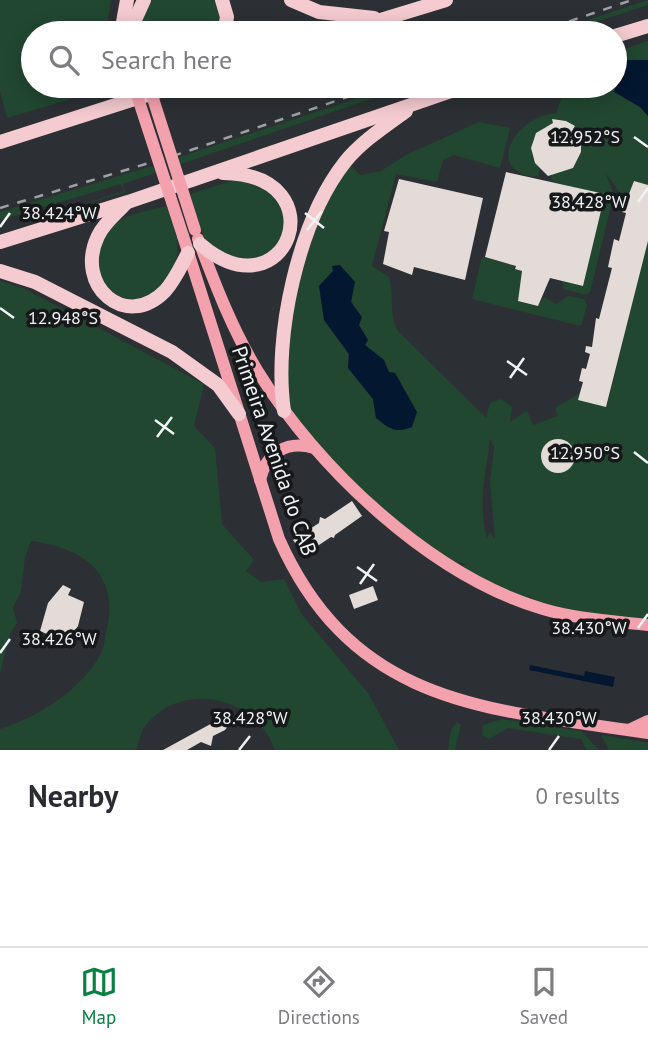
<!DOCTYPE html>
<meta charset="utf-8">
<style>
:root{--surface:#fff;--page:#f7f7f7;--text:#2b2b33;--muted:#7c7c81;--line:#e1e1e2;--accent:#0b8043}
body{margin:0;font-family:"PT Sans",sans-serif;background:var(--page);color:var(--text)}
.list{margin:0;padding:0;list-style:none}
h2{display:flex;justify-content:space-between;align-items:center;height:91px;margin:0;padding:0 28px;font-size:30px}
h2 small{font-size:23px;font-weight:400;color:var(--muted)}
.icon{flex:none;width:38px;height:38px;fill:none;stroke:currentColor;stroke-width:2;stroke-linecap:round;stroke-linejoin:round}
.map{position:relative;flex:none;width:648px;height:750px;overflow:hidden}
.search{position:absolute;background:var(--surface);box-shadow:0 4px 18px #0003;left:21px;right:21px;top:21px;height:77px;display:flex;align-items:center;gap:18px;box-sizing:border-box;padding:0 24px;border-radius:38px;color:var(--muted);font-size:26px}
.sheet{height:196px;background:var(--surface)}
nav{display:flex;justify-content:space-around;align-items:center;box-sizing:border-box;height:98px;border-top:2px solid var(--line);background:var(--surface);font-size:19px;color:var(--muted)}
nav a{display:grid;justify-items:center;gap:4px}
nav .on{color:var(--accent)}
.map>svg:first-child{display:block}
</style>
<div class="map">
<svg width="648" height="750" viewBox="0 0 648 750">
<rect width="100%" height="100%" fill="#2c3034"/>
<g fill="#214731" fill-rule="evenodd">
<path d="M0 0H111L106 33H33V86H102L101 90 7 118 0 91Z"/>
<path d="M150 0H216L221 20 219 33H139L144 8Z"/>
<path d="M648 0V5L562 33H549Z"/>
<path d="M648 41V60L626 61 614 91 640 107 648 116V185L634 181 629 200H625L605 172 614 194 590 292 585 295 563 289 562 281 583 286 605 195 551 181 552 174 573 168 581 153 574 126 566 121 553 119V124C531 130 524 152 540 168L538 177C532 176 521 175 517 171 490 151 532 111 556 114L565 86H615V52Z"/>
<path d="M394 86H408L123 184 125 192 0 231 124 191 121 184 0 220V212L152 166 156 172 179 164 177 158Z"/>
<path d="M479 122 510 128 500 168 454 155 443 160 437 182 396 174 372 266 389 277C394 296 389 316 398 331L486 418 490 403 501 399 512 407 510 422 527 411 533 425 558 416 555 408 580 393 607 406 648 241V625L544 606 527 594 540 609 456 568 468 564 442 559 418 542 297 428 281 385 298 269 346 161 360 175 381 171 406 155ZM333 271 351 297 359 325 368 340 365 345 384 360 389 373H395L401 382 376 418 373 399 348 368 349 355 324 320 319 286ZM490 439 494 447 490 481 495 539 490 532 487 538C477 501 486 475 490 439ZM553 440 564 441 574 453 573 464 564 472 553 473 541 461 542 450Z"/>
<path d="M235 180C267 185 274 193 287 222L274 252C243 266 234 258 206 243L190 194Z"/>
<path d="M166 206C172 221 179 237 177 254 175 279 142 315 115 295 108 290 102 281 96 274 99 219 117 218 166 206Z"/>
<path d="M482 257 514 265 513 269 522 271 518 301 538 306 544 297 556 304 568 296 584 299 587 305 581 326 472 299Z"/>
<path d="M0 281 23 288 204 384 194 426 215 448 222 524 254 560 246 571 261 582 284 579 302 615 368 693 399 750H275C255 696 183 680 146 725 141 731 139 742 136 750H0V729C37 718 83 689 101 653 104 647 105 638 106 632 121 575 85 548 31 541L25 557 21 592 13 607 17 623 10 634 0 673Z"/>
<path d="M502 719 581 731 599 750H587L581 739 508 728 489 739 482 735 483 725Z"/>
<path d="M457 722 461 725 455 750H448L451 730Z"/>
<path d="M601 735 648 743V750H609Z"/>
</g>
<g fill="#031730">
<path d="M626 60H648V116L640 107 614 92Z"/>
<path d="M340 265 355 282 351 302 362 317 359 325 368 340 365 345 384 360 389 372 395 373 417 412 412 427C396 434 388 428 376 418L373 399 348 368 349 354 324 320 319 286 333 271 332 266Z"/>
<path d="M530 665 584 676 585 671 615 677 613 687 529 670Z"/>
</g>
<g fill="#e2dbd7">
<path d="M552 119 566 121 575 126 573 129 581 144V152L573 168 548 176 535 163 531 148 536 133 553 123Z"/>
<path d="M506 172 605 194 583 286 550 278 538 306 518 301 522 271 515 269 516 266 485 257Z"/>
<path d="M399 179 483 198 465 280 414 267 412 275 383 264 389 232 384 231Z"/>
<path d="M634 181 648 185V241L606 407 578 400 583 382 579 381 582 368 586 369 590 354 585 352 586 346 592 347 596 318 599 319 612 268 608 267 614 239 619 241 626 213 622 212Z"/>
<circle cx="558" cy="456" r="17"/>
<path d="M352 501 362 516 335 535 334 538 331 537 304 555 293 540 319 523 320 517 325 519Z"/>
<path d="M63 585 71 589 68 595 84 602 78 626 62 648 53 644 56 638 40 631 48 603Z"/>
<path d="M373 586 378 600 354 609 349 595Z"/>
<path d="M227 715 231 722 225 730 213 736 211 746 201 742 187 750H163Z"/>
</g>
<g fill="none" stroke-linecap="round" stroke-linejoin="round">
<g stroke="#f4a1ae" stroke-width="12">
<path d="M183 236 279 539C354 707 488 709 648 733"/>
<path d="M198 239C215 284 232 329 257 370 317 468 431 576 543 609 576 619 613 621 648 625"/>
<path d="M260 480C266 453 287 440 314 448"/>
<path d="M629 730 648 721"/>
</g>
<g stroke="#f4cbd1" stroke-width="14">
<path d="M222 0 227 17 224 33"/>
<path d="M291 0 319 12 374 18"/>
<path d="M121 33 127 0"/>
<path d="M134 33V22L144 0"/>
<path d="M338 33 446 0"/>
<path d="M615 36 648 26"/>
<path d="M0 142 175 86"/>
<path d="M126 203C116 214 104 223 98 236 74 286 126 331 165 291 175 280 181 266 188 253"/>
<path d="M0 242 128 202 466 86"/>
<path d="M200 244C287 319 340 174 223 173"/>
<path d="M0 271 35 282 172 352 218 385 239 414"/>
<path d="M284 411C273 337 298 222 345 162 361 142 384 127 406 111"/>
</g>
<g stroke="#9fa2a5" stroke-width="2.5" stroke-dasharray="9 9" stroke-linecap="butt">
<path d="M517 33 542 25"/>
<path d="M535 33 632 0"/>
<path d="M0 208 182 153 380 86"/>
</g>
<g stroke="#f4a1ae" stroke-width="12">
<path d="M134 86 183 236"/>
<path d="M149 86 195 230"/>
</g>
</g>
<path fill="none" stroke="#f0f3f5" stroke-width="2.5" d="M634 137 648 147M638 202 648 188M305 213 324 228M0 227 10 213M307 230 322 211M0 308 14 318M507 361 527 375M510 378 524 358M155 420 174 434M157 437 172 417M634 452 648 463M357 567 377 581M360 584 374 564M638 628 648 614M0 653 10 639M239 750 250 736M549 750 559 736"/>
<g text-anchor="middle" stroke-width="7" stroke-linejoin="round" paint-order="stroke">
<g font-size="21" fill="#f0f3f5" stroke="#16181a">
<text transform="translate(274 451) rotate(71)" y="7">Primeira Avenida do CAB</text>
</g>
</g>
<g font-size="18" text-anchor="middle" fill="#f0f3f5" stroke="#16181a" stroke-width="7" stroke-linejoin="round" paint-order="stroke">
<text x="585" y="143">12.952°S</text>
<text x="589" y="208">38.428°W</text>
<text x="59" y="219">38.424°W</text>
<text x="63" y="324">12.948°S</text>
<text x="585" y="459">12.950°S</text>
<text x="589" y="634">38.430°W</text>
<text x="59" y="645">38.426°W</text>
<text x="250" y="724">38.428°W</text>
<text x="559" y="724">38.430°W</text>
</g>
</svg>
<div class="search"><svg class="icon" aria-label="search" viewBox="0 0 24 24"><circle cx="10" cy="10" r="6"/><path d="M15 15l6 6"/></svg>Search here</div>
</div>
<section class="sheet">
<h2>Nearby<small>0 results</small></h2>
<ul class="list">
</ul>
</section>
<nav>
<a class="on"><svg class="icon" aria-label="map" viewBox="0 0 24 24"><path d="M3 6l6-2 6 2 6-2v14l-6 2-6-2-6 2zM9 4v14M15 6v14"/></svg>Map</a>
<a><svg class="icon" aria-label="directions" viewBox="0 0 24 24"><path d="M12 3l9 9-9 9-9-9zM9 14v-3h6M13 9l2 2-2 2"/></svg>Directions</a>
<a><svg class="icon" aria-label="saved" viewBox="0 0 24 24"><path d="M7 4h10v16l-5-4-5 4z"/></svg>Saved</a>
</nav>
